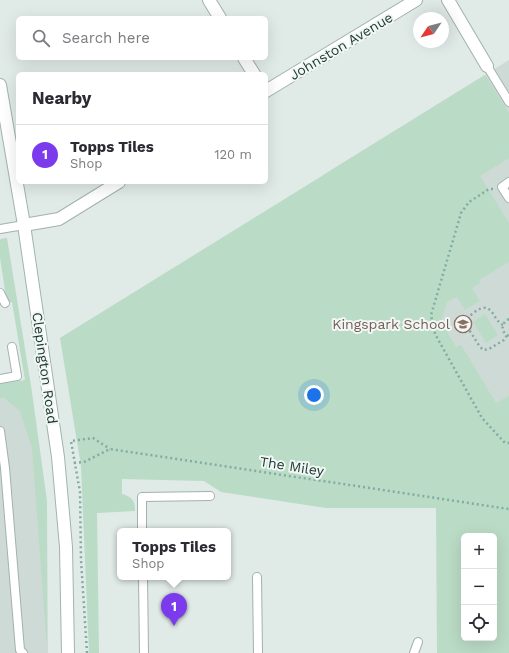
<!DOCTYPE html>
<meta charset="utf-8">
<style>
:root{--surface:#fff;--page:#f7f7f7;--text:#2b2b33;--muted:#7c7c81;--line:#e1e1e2;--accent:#7c3aed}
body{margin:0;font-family:"Work Sans",sans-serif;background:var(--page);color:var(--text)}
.controls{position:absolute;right:12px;bottom:12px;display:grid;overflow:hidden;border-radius:6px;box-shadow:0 4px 16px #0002}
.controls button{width:36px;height:36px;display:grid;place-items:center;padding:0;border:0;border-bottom:1px solid var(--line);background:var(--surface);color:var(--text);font:20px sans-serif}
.compass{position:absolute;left:413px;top:12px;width:36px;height:36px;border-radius:50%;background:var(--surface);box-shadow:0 4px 16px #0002;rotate:235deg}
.you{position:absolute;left:314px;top:395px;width:14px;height:14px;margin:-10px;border:3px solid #fff;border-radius:50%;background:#1a73e8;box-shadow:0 0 0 6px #1a73e833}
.badge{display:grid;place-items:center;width:26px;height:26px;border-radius:50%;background:var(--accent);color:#fff;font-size:13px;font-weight:700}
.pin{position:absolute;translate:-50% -33px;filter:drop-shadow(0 1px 2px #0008)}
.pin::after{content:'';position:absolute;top:21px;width:14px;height:12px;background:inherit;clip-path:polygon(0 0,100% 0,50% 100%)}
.popup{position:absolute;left:117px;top:528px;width:114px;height:52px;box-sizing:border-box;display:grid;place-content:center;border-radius:6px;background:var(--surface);filter:drop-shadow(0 1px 3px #0005);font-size:13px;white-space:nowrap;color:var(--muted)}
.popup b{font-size:15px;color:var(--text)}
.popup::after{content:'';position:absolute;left:50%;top:100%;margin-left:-8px;border:8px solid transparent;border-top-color:var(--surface)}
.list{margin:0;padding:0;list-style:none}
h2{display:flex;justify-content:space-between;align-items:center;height:52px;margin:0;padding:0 16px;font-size:17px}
h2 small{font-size:13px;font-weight:400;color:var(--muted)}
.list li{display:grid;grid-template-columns:26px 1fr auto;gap:12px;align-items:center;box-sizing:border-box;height:60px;padding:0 16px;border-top:1px solid var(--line)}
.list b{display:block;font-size:15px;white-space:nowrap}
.list p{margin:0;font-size:13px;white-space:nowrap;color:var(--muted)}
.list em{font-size:13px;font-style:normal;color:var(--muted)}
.icon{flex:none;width:22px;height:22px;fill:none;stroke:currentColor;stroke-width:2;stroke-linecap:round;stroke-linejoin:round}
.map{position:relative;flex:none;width:509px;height:653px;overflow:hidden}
.search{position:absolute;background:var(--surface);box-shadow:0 4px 16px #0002;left:16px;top:16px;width:252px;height:44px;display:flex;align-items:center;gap:10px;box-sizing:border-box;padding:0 14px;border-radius:6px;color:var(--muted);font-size:15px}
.panel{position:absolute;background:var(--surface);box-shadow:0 4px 16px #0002;left:16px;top:72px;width:252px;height:112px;border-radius:6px}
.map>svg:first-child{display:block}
</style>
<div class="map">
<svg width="509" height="653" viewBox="0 0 509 653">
<rect width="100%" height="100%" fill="#e0eae7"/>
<g fill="#cedad6">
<path d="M509 60V472L323 175Z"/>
<path d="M31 386 47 502 48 653H0V390Z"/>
</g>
<g fill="#badbc5" fill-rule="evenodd">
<path d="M485 75 509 113V158L480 176 509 223V262L479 280 480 283 472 288 480 301 465 310 457 297 447 302 441 321 456 347 461 345 496 403 509 396V653H437L436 508H326L221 492 204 481 122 479V494C132 497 135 500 135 511L97 513 99 653H89L81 466 60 338ZM464 536H494V638H464Z"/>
<path d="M7 238 31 386 47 502V648L32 448 20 411 4 398H0V384L25 380 12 302 7 303 0 258V240L1 239Z"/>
<path d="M485 314 498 335 486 343 473 322Z"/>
</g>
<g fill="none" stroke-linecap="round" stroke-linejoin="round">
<defs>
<g id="service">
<path d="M487 66 509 102"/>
<path d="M509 182 502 187 509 198"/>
<path d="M0 229 24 225"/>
<path d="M0 293 5 303"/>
<path d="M0 379 17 376 12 347"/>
<path d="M0 431 5 468 20 650 23 653"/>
<path d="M142 531V497L210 496"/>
<path d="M143 577 144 653"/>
<path d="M257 577 258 653"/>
<path d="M414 653 418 642"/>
</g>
<g id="minor">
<path d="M209 0 220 18"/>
<path d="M448 0 487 66"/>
<path d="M244 58 254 74"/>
</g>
<g id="tertiary">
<path d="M266 91 416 0"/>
<path d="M24 225 59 219 119 182"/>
</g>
<path id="secondary" d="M0 85 24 225 58 457 66 547 68 653"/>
</defs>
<use href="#service" stroke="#a3b2ae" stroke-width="10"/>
<use href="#minor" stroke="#a3b2ae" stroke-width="14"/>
<use href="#tertiary" stroke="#a3b2ae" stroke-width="14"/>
<use href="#secondary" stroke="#a0b5af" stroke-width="14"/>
<g stroke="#82aca3" stroke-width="2.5" stroke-dasharray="2 3" stroke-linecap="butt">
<path d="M493 189H489L469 202 461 213 431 315 435 334 482 418 505 443H509"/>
<path d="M509 319C501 323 500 332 509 336"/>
<path d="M503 325C495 321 494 311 487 308 480 306 465 317 466 325L480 347 484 350 489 349 504 340 507 335"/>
<path d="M74 463 84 462 110 449 509 509"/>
<path d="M87 653 81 560 80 492 71 441 93 438 110 449"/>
</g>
<use href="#service" stroke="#fff" stroke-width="8"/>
<use href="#minor" stroke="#fff" stroke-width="12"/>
<use href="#tertiary" stroke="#fff" stroke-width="12"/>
<use href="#secondary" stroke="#fff" stroke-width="12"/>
</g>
<defs>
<symbol id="school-ring" viewBox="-11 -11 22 22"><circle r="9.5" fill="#f0f7f4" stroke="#8d6e63" stroke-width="1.5"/><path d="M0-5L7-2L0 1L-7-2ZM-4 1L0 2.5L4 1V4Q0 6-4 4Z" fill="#8d6e63"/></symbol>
</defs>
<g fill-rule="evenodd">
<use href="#school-ring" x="453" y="314" width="20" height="20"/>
</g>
<g text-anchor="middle" stroke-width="4" stroke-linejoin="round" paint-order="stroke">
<g font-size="14" fill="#223a35" stroke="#f0f7f4">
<text transform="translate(341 46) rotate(-31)" y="5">Johnston Avenue</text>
<text transform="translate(45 368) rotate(82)" y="5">Clepington Road</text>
<text transform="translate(292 466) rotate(9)" y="5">The Miley</text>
</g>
<g font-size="14" fill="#785e54" stroke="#f0f7f4" text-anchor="end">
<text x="450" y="329">Kingspark School</text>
</g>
</g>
</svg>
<div class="controls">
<button>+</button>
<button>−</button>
<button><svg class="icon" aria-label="locate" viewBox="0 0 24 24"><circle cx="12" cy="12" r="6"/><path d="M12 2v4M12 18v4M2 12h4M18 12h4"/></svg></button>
</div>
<svg class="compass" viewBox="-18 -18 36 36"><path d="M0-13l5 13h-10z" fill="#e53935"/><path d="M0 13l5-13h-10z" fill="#7c7c81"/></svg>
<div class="you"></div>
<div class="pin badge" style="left:174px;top:626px">1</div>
<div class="popup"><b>Topps Tiles</b>Shop</div>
<div class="search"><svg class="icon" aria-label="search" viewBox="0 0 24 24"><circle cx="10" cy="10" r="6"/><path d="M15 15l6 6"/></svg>Search here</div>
<section class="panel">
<h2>Nearby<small></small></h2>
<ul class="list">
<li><span class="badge">1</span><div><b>Topps Tiles</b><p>Shop</p></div><em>120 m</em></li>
</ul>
</section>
</div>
